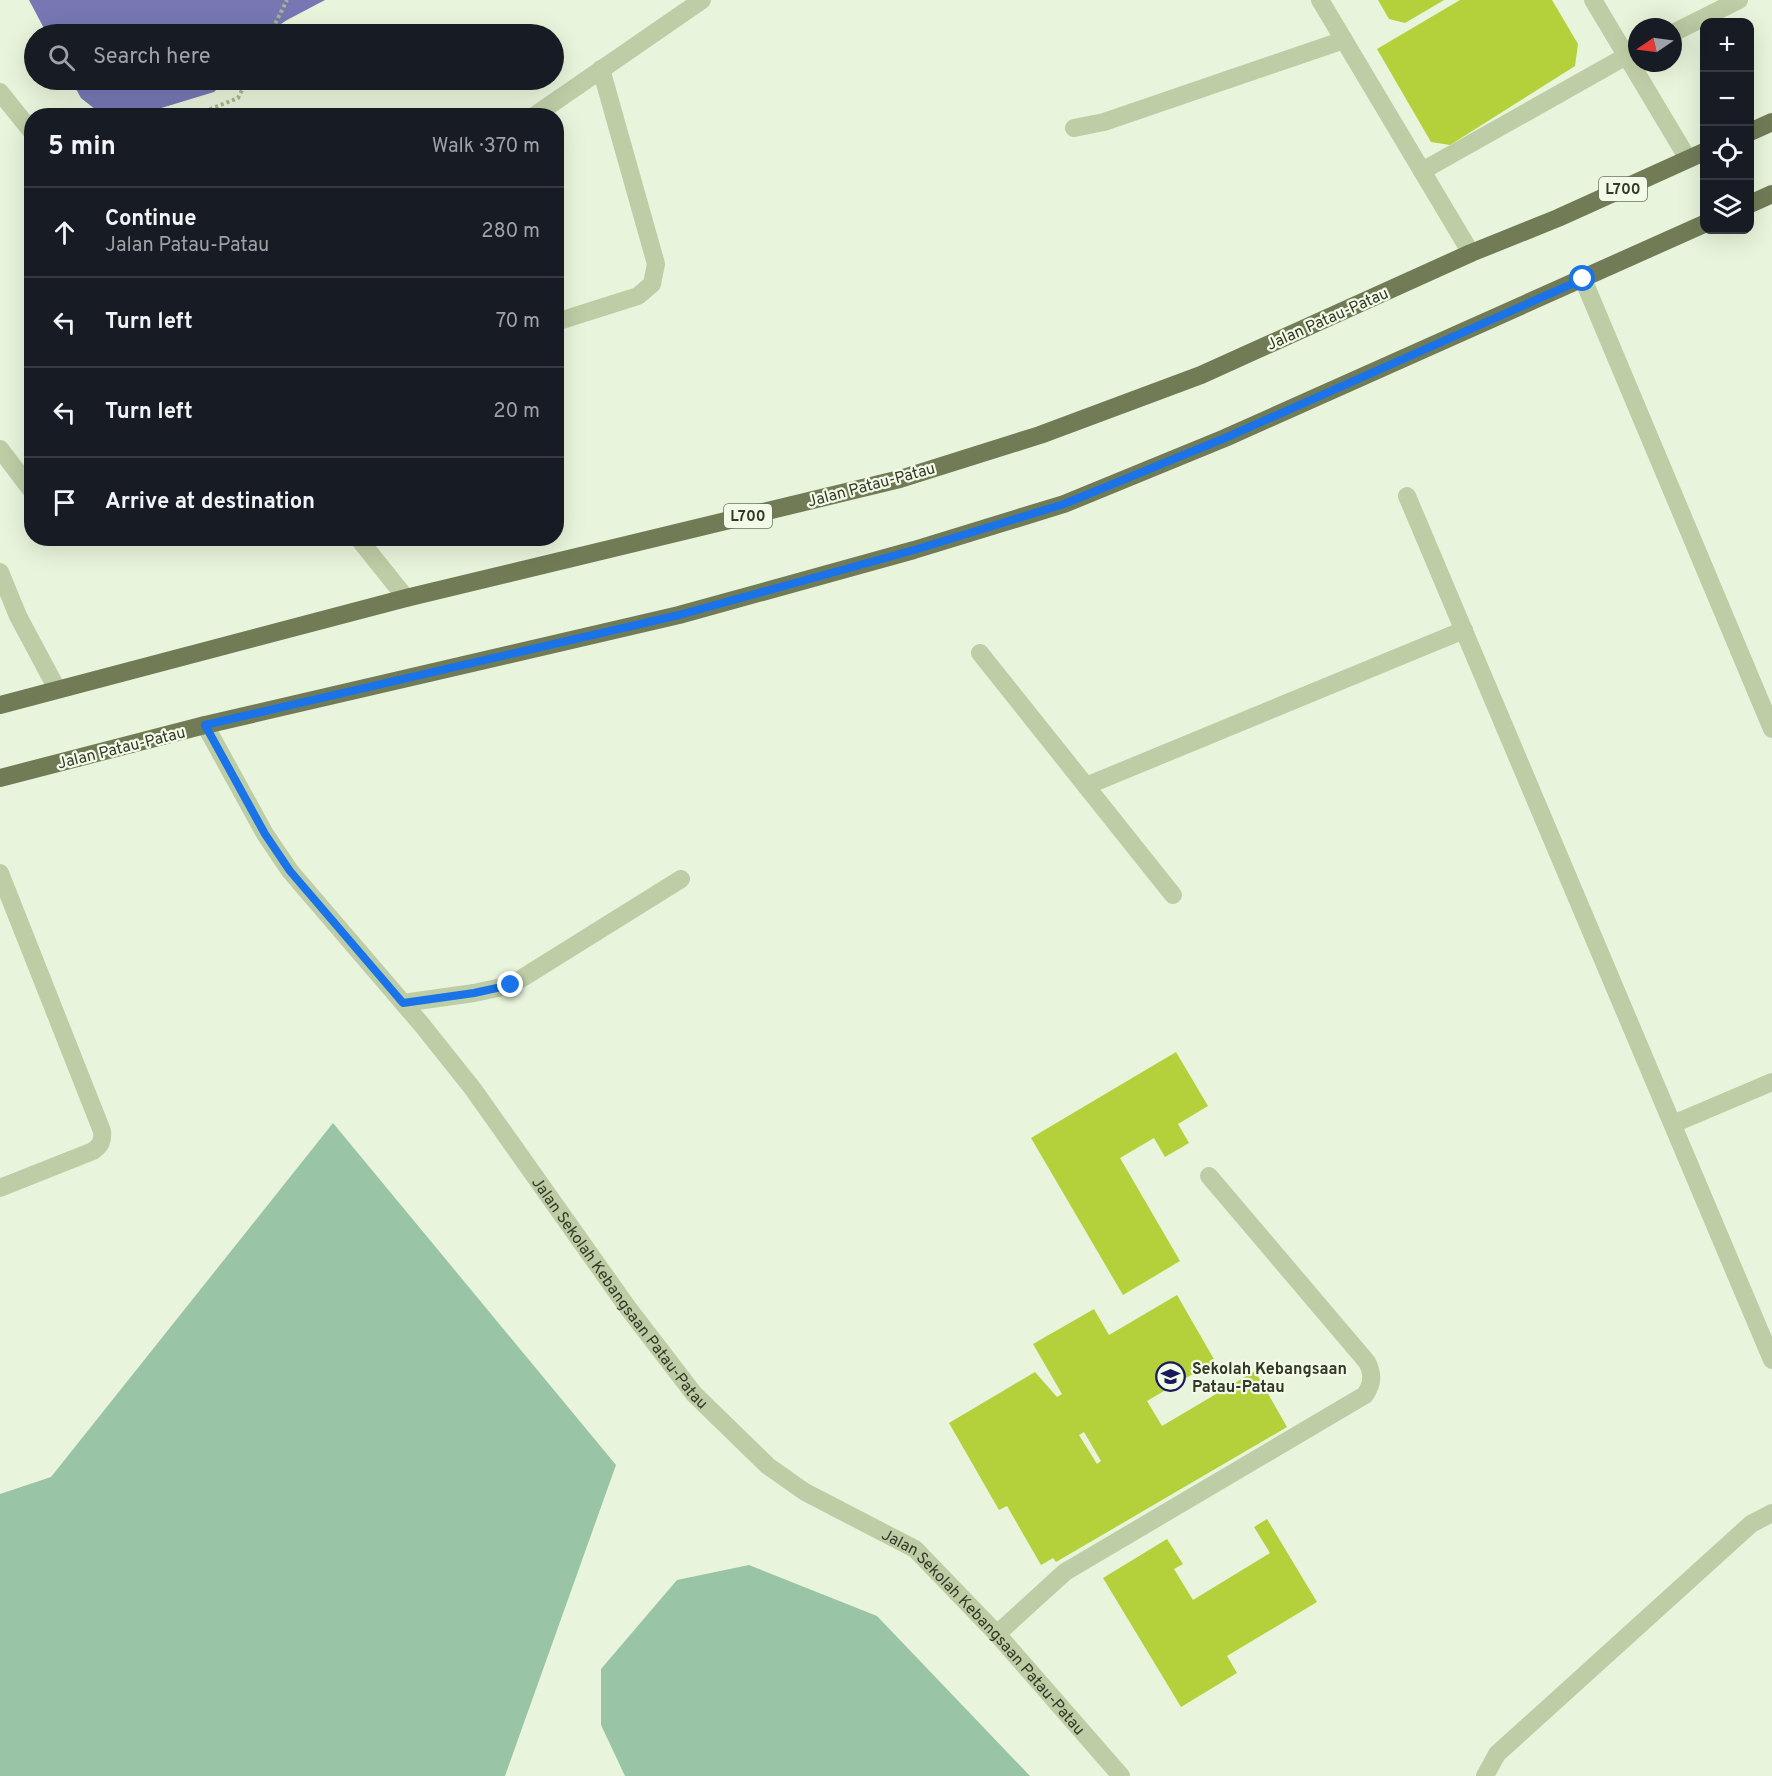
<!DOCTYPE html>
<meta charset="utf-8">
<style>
:root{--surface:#171b24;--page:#20242c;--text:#f1f3f6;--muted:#9ea1a6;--line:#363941}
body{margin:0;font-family:Overpass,sans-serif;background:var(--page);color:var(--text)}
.controls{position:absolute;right:18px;top:18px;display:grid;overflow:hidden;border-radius:12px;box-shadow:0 6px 24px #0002}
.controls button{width:54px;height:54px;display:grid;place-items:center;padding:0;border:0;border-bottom:2px solid var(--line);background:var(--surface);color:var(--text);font:30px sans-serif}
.compass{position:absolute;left:1628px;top:18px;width:54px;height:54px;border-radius:50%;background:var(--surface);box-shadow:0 6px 24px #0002;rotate:257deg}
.stop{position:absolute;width:18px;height:18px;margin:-14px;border:4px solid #1a73e8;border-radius:50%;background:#fff}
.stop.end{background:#1a73e8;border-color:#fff;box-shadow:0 2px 6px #0008}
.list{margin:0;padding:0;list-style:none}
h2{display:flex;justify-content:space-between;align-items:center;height:78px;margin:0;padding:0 24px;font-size:26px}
h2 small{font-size:20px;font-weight:400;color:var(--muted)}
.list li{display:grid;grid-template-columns:39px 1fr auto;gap:18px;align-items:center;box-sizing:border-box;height:90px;padding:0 24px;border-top:2px solid var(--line)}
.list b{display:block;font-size:22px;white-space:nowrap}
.list p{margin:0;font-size:20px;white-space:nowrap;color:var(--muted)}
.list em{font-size:20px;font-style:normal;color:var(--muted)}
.icon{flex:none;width:33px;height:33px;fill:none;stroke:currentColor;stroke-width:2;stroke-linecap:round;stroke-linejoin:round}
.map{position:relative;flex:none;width:1772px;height:1776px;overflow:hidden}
.search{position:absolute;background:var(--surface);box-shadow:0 6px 24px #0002;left:24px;top:24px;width:540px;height:66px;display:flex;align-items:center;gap:15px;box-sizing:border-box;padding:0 21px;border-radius:33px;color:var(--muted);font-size:22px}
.panel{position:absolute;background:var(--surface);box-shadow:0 6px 24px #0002;left:24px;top:108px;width:540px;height:438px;border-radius:24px}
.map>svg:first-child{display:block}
</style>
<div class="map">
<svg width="1772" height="1776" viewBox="0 0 1772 1776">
<rect width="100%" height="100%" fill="#e8f4db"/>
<g fill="#99c5a6">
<path d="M333 1123 616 1465 505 1776H0V1494L51 1477Z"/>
<path d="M749 1565 877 1616 1030 1776H625L601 1725V1669L677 1580Z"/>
</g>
<g fill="#7777b4">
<path d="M29 0H325L287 20 266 34H47Z"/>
<path d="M71 80H227L214 92 135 116 101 114 81 98Z"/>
</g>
<g fill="#b4d13c" fill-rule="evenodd">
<path d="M1378 0H1444L1405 23 1389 19Z"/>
<path d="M1460 0H1552L1578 44 1575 66 1450 145 1431 142 1377 49Z"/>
<path d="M1176 1052 1208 1106 1178 1124 1189 1143 1165 1157 1154 1138 1120 1158 1180 1261 1123 1295 1031 1138Z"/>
<path d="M1177 1295 1215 1361 1147 1401 1162 1426 1255 1371 1287 1427 1056 1562 1053 1558 1041 1565 1007 1506 999 1510 949 1423 1035 1372 1057 1397 1062 1394 1033 1344 1094 1309 1109 1335ZM1084 1432 1101 1461 1097 1464 1079 1435Z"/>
<path d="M1267 1519 1317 1602 1227 1656 1237 1673 1181 1707 1103 1578 1167 1539 1183 1564 1174 1569 1193 1600 1270 1553 1254 1527Z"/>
</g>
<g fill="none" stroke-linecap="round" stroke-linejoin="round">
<g stroke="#a7b68d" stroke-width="4" stroke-dasharray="3 3" stroke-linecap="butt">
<path d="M270 34 287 0"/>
<path d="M193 116 238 98 247 80"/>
</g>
<g stroke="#bdcda5" stroke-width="18">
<path d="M1320 0 1471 253"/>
<path d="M1593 0 1688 159"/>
<path d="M1673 33 1739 0"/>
<path d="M0 92 32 132"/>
<path d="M534 116 702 0"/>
<path d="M1074 128 1104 122 1344 40"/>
<path d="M1422 171 1637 50"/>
<path d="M1583 279 1772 729"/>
<path d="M556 322 638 296 652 284 656 264 601 69"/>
<path d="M0 449 32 491"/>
<path d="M1407 496 1772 1360"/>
<path d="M358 538 406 598"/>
<path d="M0 572 18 616 57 689"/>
<path d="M980 653 1173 895"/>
<path id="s1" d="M205 725 265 834 290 871 422 1025 473 1089 628 1308 694 1394 768 1466 805 1492 915 1549 997 1634 1121 1776"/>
<path d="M1086 786 1464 630"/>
<path d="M0 873 102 1131C103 1141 101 1145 93 1151L0 1188"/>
<path d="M403 1003 474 993 511 985 681 879"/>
<path d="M1673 1124 1772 1082"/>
<path d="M997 1634 1065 1572 1365 1395C1373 1383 1373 1374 1367 1362L1209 1176"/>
<path d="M1485 1776 1497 1754 1751 1524 1772 1513"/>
</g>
<g stroke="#717c57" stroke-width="18">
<path d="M1750 132 1772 122"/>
<path d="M1750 204 1772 194"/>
<path d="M0 705 406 598 900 479 1040 435 1201 375 1471 253 1558 218 1704 152"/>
<path d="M0 778 205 725 679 615 914 550 1064 504 1225 438 1704 224"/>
</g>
</g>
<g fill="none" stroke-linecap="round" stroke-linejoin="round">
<path stroke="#1a73e8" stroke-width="8" d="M511 985 474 993 403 1003 290 871 265 834 205 725 679 615 914 550 1064 504 1225 438 1583 279"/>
</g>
<defs>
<symbol id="school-ring" viewBox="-11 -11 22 22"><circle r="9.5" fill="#f1fbe7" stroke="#1a195e" stroke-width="1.5"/><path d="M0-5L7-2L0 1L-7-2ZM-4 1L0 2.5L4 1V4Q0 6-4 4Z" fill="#1a195e"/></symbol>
</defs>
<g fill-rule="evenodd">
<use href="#school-ring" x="1154" y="1360" width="33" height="33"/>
</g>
<g text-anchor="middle" stroke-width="4.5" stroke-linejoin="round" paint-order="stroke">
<g fill="#f1fbe7" stroke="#6d7261" stroke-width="1.5">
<rect x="1599" y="177" width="48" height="24" rx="4.5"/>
<rect x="724" y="504" width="48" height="24" rx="4.5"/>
</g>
<g font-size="15" font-weight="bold" fill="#343827">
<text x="1623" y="194">L700</text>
<text x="748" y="521">L700</text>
</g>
<g font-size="16" fill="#343827" stroke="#f1fbe7">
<text transform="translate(1327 318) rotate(-24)" y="6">Jalan Patau-Patau</text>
<text transform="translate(871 484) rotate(-15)" y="6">Jalan Patau-Patau</text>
<text transform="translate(121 747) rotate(-14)" y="6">Jalan Patau-Patau</text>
<text dy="6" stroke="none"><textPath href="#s1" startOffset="705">Jalan Sekolah Kebangsaan Patau-Patau</textPath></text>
<text dy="6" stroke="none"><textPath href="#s1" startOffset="1209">Jalan Sekolah Kebangsaan Patau-Patau</textPath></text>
</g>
<g font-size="16" font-weight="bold" fill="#343827" stroke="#f1fbe7" text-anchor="start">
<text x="1192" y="1374">Sekolah Kebangsaan<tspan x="1192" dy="18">Patau-Patau</tspan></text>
</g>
</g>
</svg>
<div class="controls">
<button>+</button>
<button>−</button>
<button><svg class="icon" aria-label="locate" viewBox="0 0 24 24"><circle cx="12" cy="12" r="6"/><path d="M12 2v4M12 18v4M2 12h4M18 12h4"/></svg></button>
<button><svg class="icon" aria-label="layers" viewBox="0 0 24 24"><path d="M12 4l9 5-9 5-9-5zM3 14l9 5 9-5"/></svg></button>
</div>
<svg class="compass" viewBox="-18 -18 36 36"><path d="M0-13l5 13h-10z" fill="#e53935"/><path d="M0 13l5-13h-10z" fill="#9ea1a6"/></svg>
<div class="stop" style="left:1583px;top:279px"></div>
<div class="stop end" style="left:511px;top:985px"></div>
<div class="search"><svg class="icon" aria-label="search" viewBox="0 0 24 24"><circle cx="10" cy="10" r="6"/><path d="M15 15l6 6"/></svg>Search here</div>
<section class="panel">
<h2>5 min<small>Walk · 370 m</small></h2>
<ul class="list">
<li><svg class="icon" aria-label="ahead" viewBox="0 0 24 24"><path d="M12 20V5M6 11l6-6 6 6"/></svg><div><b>Continue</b><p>Jalan Patau-Patau</p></div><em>280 m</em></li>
<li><svg class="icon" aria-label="left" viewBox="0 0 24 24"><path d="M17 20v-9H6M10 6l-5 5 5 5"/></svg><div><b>Turn left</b></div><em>70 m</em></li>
<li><svg class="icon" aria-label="left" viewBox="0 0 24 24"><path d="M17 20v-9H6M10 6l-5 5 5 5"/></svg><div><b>Turn left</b></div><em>20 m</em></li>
<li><svg class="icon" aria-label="arrive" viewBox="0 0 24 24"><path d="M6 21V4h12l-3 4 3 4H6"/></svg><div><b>Arrive at destination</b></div></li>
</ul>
</section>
</div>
